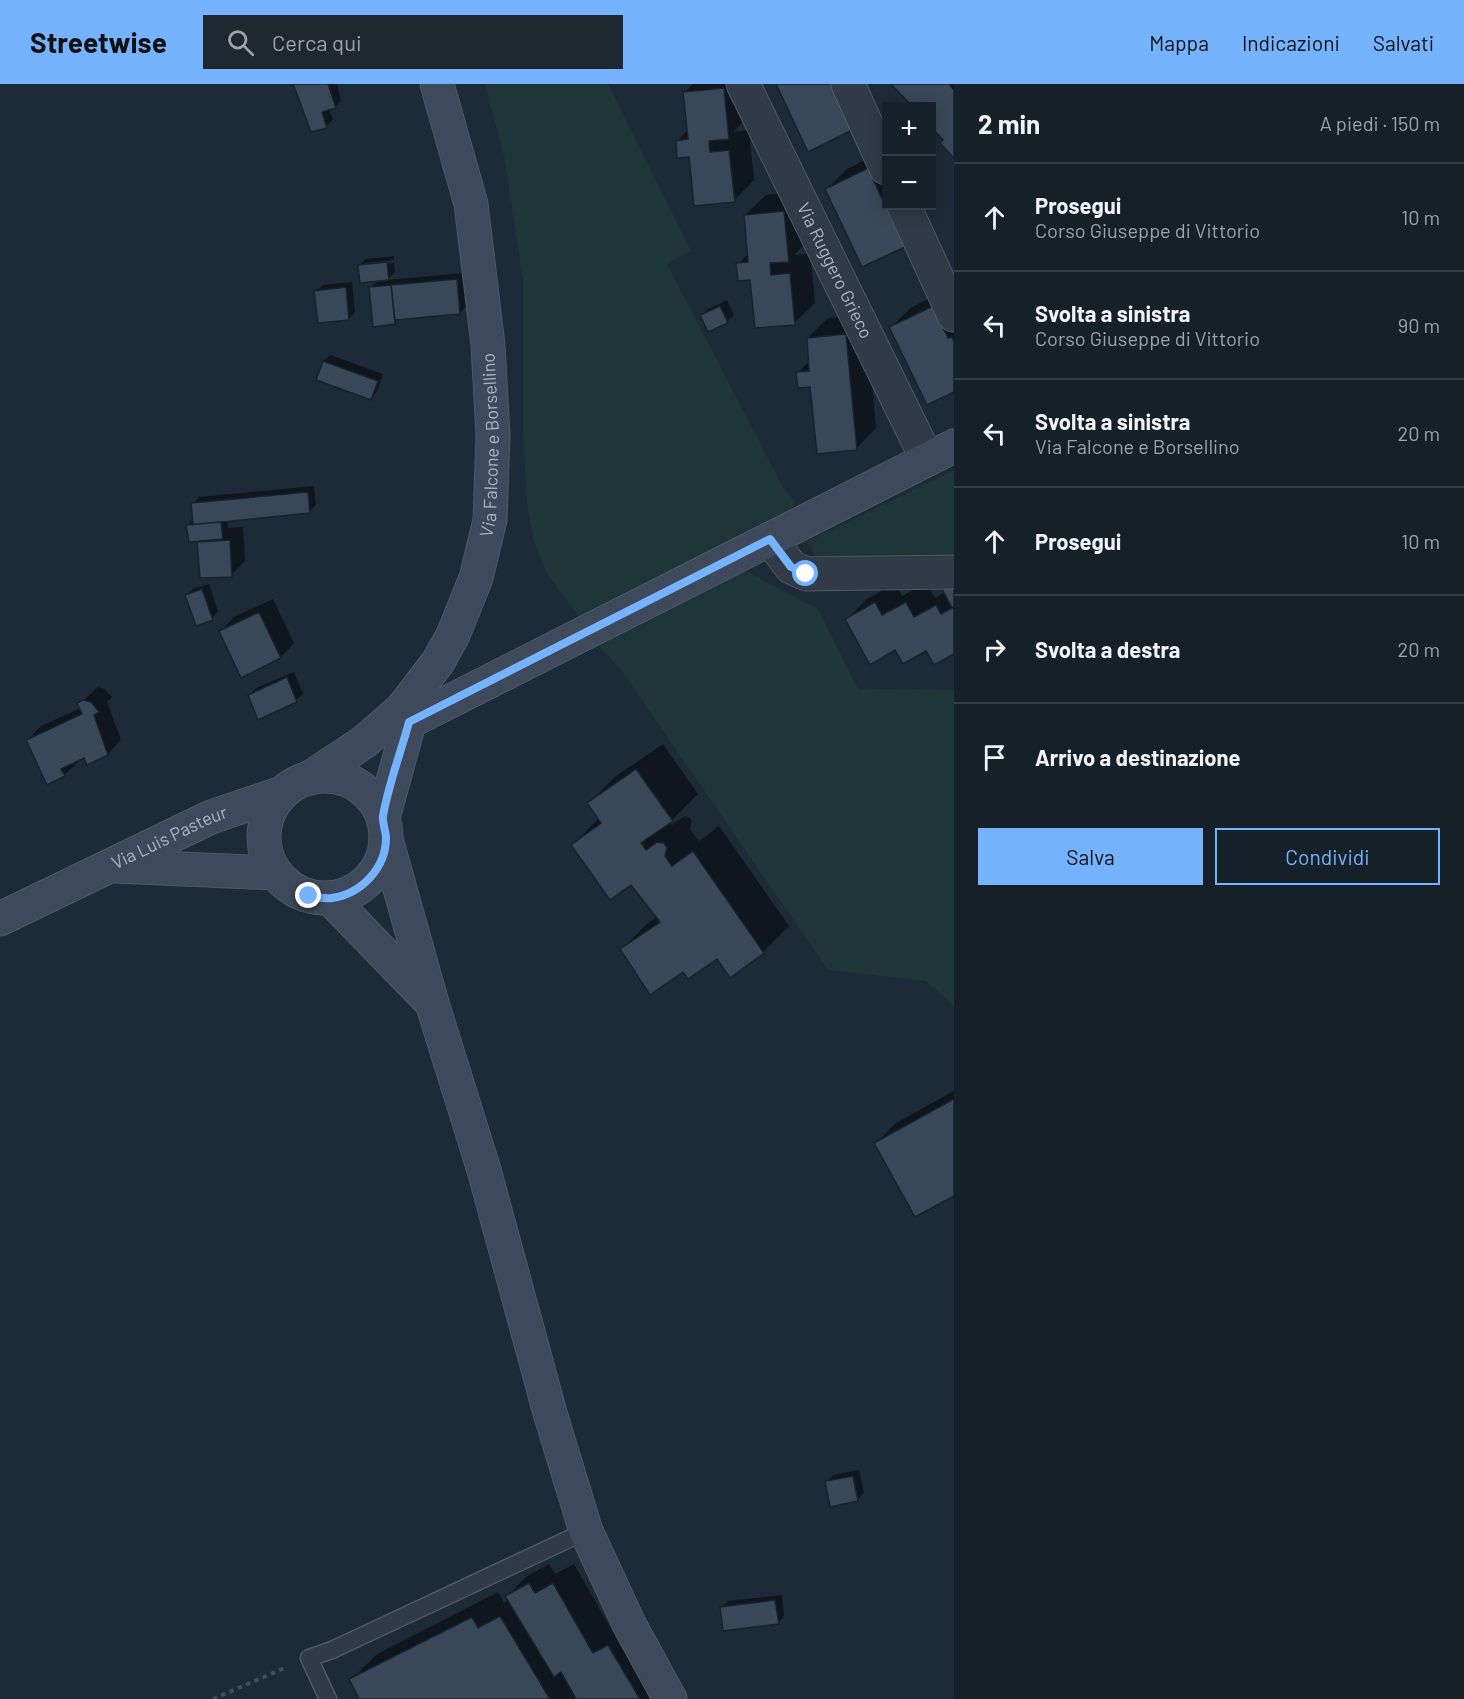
<!DOCTYPE html>
<html lang="it">
<meta charset="utf-8">
<style>
:root{--surface:#162029;--page:#1f2831;--text:#f1f3f6;--muted:#9ea3a8;--line:#353e46;--accent:#75b2ff}
body{margin:0;font-family:Barlow,sans-serif;background:var(--page);color:var(--text)}
.controls{position:absolute;right:18px;top:18px;display:grid;overflow:hidden;border-radius:0px;box-shadow:0 3px 15px #0003}
.controls button{width:54px;height:54px;display:grid;place-items:center;padding:0;border:0;border-bottom:2px solid var(--line);background:var(--surface);color:var(--text);font:30px sans-serif}
.stop{position:absolute;width:18px;height:18px;margin:-14px;border:4px solid #75b2ff;border-radius:50%;background:#fff}
.stop.end{background:#75b2ff;border-color:#fff;box-shadow:0 2px 6px #0008}
.list{margin:0;padding:0;list-style:none}
h2{display:flex;justify-content:space-between;align-items:center;height:78px;margin:0;padding:0 24px;font-size:26px}
h2 small{font-size:20px;font-weight:400;color:var(--muted)}
.list li{display:grid;grid-template-columns:39px 1fr auto;gap:18px;align-items:center;box-sizing:border-box;height:108px;padding:0 24px;border-top:2px solid var(--line)}
.list b{display:block;font-size:22px;white-space:nowrap}
.list p{margin:0;font-size:20px;white-space:nowrap;color:var(--muted)}
.list em{font-size:20px;font-style:normal;color:var(--muted)}
.actions{display:flex;gap:12px;padding:18px 24px}
.actions a{flex:1;padding:14px 0;border:2px solid var(--accent);border-radius:0px;text-align:center;font-size:21px;color:var(--accent)}
.actions .main{background:var(--accent);color:#111}
.icon{flex:none;width:33px;height:33px;fill:none;stroke:currentColor;stroke-width:2;stroke-linecap:round;stroke-linejoin:round}
.map{position:relative;flex:none;width:954px;height:1615px;overflow:hidden}
header{display:flex;align-items:center;gap:36px;box-sizing:border-box;height:84px;padding:0 30px;background:var(--accent);color:#111}
header strong{font-size:28px}
nav{display:flex;gap:33px;margin-inline-start:auto;font-size:21px}
.search{width:420px;height:54px;background:var(--page);display:flex;align-items:center;gap:15px;box-sizing:border-box;padding:0 21px;border-radius:0px;color:var(--muted);font-size:22px}
main{display:flex}
aside{flex:1;background:var(--surface)}
.map>svg:first-child{display:block}
</style>
<header>
<strong>Streetwise</strong>
<div class="search"><svg class="icon" aria-label="search" viewBox="0 0 24 24"><circle cx="10" cy="10" r="6"/><path d="M15 15l6 6"/></svg>Cerca qui</div>
<nav><a>Mappa</a><a>Indicazioni</a><a>Salvati</a></nav>
</header>
<main>
<div class="map">
<svg width="954" height="1615" viewBox="0 0 954 1615">
<rect width="100%" height="100%" fill="#1d2a37"/>
<g fill="#1f3638">
<path d="M485 0H608L691 167 667 180 784 405 794 416 792 424 734 453 746 487 818 525 858 605 954 606V922L926 897 828 886 621 586 603 566 546 488 534 458 527 420 523 355V195L504 72Z"/>
<path d="M954 386V480L818 479 808 457Z"/>
</g>
<g fill="#0007">
<path d="M295 0H337L341 17 335 23 329 25 333 36 326 42Z"/>
<path d="M693 0H745L748 33 733 48 749 46 754 96 734 116 677 57 688 46 685 8Z"/>
<path d="M893 0H954V72L945 56 932 42V22H914Z"/>
<path d="M886 66V122H917L863 181 827 105 847 85Z"/>
<path d="M804 107 809 156 794 171 810 169 815 219 794 239 738 180 749 169 745 131 766 111Z"/>
<path d="M394 172V176L365 179V182L394 179 395 188 387 196 463 189 466 222 460 229 399 234 394 239 371 203 379 196 360 181 366 175Z"/>
<path d="M352 198 355 228 349 235 316 207 323 201Z"/>
<path d="M953 203 954 204V306L891 243 912 223Z"/>
<path d="M727 216 734 231 727 238 702 231 708 225Z"/>
<path d="M866 230 876 344 856 365 812 301 798 289 810 276 808 254 828 234Z"/>
<path d="M330 271 383 290 377 308 370 314 324 277Z"/>
<path d="M314 402 316 421 309 428 227 436 228 444 243 443 245 477 231 491 199 459 202 456 188 441 194 435 193 419 199 413Z"/>
<path d="M954 496V569L926 565 896 564 847 535 867 515 895 499 902 512 926 499 935 514 945 508Z"/>
<path d="M209 500 218 528 212 534 187 511 193 505Z"/>
<path d="M273 515 294 559 281 573 242 592 221 547 234 533Z"/>
<path d="M294 588 303 610 296 616 249 611 256 604Z"/>
<path d="M98 603 104 605 112 613 107 618 121 656 108 670 88 679 85 672 64 691 28 656 41 642 81 624 79 620Z"/>
<path d="M663 660 698 710 670 738 672 741 684 732 690 734 692 737 690 745 699 757 719 742 789 842 763 868 718 873 683 886 622 865 648 839 657 833 632 799 573 761 599 734 589 719 615 693Z"/>
<path d="M954 1007V1111L876 1059 896 1039Z"/>
<path d="M859 1386 864 1409 857 1416 827 1398 833 1391Z"/>
<path d="M549 1480 555 1490 574 1480 614 1550 628 1542 673 1615H360L351 1596 377 1570 498 1508 504 1519 509 1516 507 1512 527 1492Z"/>
<path d="M782 1511 784 1532 778 1539 722 1524 728 1517Z"/>
</g>
<g fill="#394858" stroke="#18222d" stroke-width="1.5">
<path d="M293 0H328L336 24 322 28 327 44 311 48Z"/>
<path d="M776 0H833L852 46 808 68Z"/>
<path d="M891 0H949L954 6V74L940 59 943 56 932 44V22H912Z"/>
<path d="M724 4 729 55 709 57 710 68 729 66 735 118 694 122 689 73 677 74 676 57 688 55 683 8Z"/>
<path d="M868 84 883 117 886 115V122H890L907 162 862 183 825 105Z"/>
<path d="M784 127 789 178 770 179 771 191 790 189 795 241 755 244 750 196 738 197 736 179 748 178 744 131Z"/>
<path d="M387 178 389 196 360 199 358 181Z"/>
<path d="M457 195 460 230 395 236 391 201Z"/>
<path d="M391 201 395 240 373 243 369 203Z"/>
<path d="M346 203 349 236 318 239 314 207Z"/>
<path d="M720 222 728 239 708 248 700 231Z"/>
<path d="M933 222 948 254 952 253 954 258V308L927 321 889 243Z"/>
<path d="M846 250 857 366 817 370 810 303 798 304 796 288 809 287 807 254Z"/>
<path d="M323 277 378 297 371 316 316 296Z"/>
<path d="M308 408 310 429 193 441 191 419Z"/>
<path d="M221 438 223 455 189 458 186 441Z"/>
<path d="M230 456 232 493 200 494 197 458Z"/>
<path d="M954 499V523L952 524 941 503Z"/>
<path d="M202 505 213 536 196 542 185 511Z"/>
<path d="M875 518 882 531 906 518 914 533 936 521 941 530 954 523V570L934 581 926 567 903 580 895 566 870 581 845 535Z"/>
<path d="M259 528 281 574 241 594 219 547Z"/>
<path d="M287 593 297 618 258 636 248 611Z"/>
<path d="M83 616 91 618 99 628 94 631 108 671 87 681 84 674 61 685 65 692 47 701 26 656 82 630 77 619Z"/>
<path d="M636 685 673 737 641 759 646 766 657 758 664 759 667 764 665 772 672 782 693 767 764 869 730 894 717 875 688 895 683 888 650 911 620 865 660 838 631 801 610 816 571 761 601 739 587 719Z"/>
<path d="M954 1015V1112L915 1133 874 1059Z"/>
<path d="M853 1392 858 1417 830 1423 825 1397Z"/>
<path d="M529 1499 535 1509 553 1499 593 1569 608 1561 640 1615H576L561 1588 554 1593 505 1512Z"/>
<path d="M775 1516 779 1540 723 1547 720 1523Z"/>
<path d="M500 1532 550 1615H359L349 1595 472 1533 478 1544Z"/>
</g>
<g fill="none" stroke-linecap="round" stroke-linejoin="round">
<defs>
<path id="lane" d="M328 1615 309 1574 332 1566 586 1447"/>
<g id="street">
<path id="s1" d="M743 0 927 375"/>
<path d="M848 0 886 84"/>
<path d="M904 122 954 231"/>
<path d="M770 455 791 483 806 490 954 488"/>
</g>
<g id="secondary">
<path d="M409 638 954 362"/>
<circle cx="325" cy="753" r="61"/>
<path id="s2" d="M311 693 364 658 402 625 438 578 453 551 476 494 490 436 493 351 488 261 471 120 437 0"/>
<path d="M383 734 415 617"/>
<path d="M386 755 432 919 484 1086 550 1329 586 1447 630 1542 670 1615"/>
<path d="M115 782 275 789"/>
<path d="M330 814 429 916"/>
<path id="s3" d="M0 835 211 733 282 709"/>
</g>
</defs>
<use href="#lane" stroke="#4e5966" stroke-width="19"/>
<use href="#street" stroke="#4e5966" stroke-width="35"/>
<use href="#secondary" stroke="#4e5966" stroke-width="35"/>
<path stroke="#395252" stroke-width="4" stroke-dasharray="4.5 4.5" stroke-linecap="butt" d="M213 1615 287 1583"/>
<use href="#lane" stroke="#313b47" stroke-width="16"/>
<use href="#street" stroke="#313b47" stroke-width="33"/>
<use href="#secondary" stroke="#3e4a5b" stroke-width="33"/>
</g>
<g fill="none" stroke-linecap="round" stroke-linejoin="round">
<path stroke="#75b2ff" stroke-width="8" d="M309 812C316 813 324 815 332 814 361 810 386 784 386 754 386 747 382 739 383 732 388 702 401 668 409 638L770 455 791 483 806 490"/>
</g>
<g text-anchor="middle" stroke-width="4.5" stroke-linejoin="round" paint-order="stroke">
<g font-size="18" fill="#aab6c5" stroke="#16202b">
<text dy="6" stroke="none"><textPath href="#s1" startOffset="208">Via Ruggero Grieco</textPath></text>
<text dy="6" stroke="none"><textPath href="#s2" startOffset="400">Via Falcone e Borsellino</textPath></text>
<text dy="6" stroke="none"><textPath href="#s3" startOffset="188">Via Luis Pasteur</textPath></text>
</g>
</g>
</svg>
<div class="controls">
<button>+</button>
<button>−</button>
</div>
<div class="stop" style="left:806px;top:490px"></div>
<div class="stop end" style="left:309px;top:812px"></div>
</div>
<aside>
<h2>2 min<small>A piedi · 150 m</small></h2>
<ul class="list">
<li><svg class="icon" aria-label="ahead" viewBox="0 0 24 24"><path d="M12 20V5M6 11l6-6 6 6"/></svg><div><b>Prosegui</b><p>Corso Giuseppe di Vittorio</p></div><em>10 m</em></li>
<li><svg class="icon" aria-label="left" viewBox="0 0 24 24"><path d="M17 20v-9H6M10 6l-5 5 5 5"/></svg><div><b>Svolta a sinistra</b><p>Corso Giuseppe di Vittorio</p></div><em>90 m</em></li>
<li><svg class="icon" aria-label="left" viewBox="0 0 24 24"><path d="M17 20v-9H6M10 6l-5 5 5 5"/></svg><div><b>Svolta a sinistra</b><p>Via Falcone e Borsellino</p></div><em>20 m</em></li>
<li><svg class="icon" aria-label="ahead" viewBox="0 0 24 24"><path d="M12 20V5M6 11l6-6 6 6"/></svg><div><b>Prosegui</b></div><em>10 m</em></li>
<li><svg class="icon" aria-label="right" viewBox="0 0 24 24"><path d="M7 20v-9h11M14 6l5 5-5 5"/></svg><div><b>Svolta a destra</b></div><em>20 m</em></li>
<li><svg class="icon" aria-label="arrive" viewBox="0 0 24 24"><path d="M6 21V4h12l-3 4 3 4H6"/></svg><div><b>Arrivo a destinazione</b></div></li>
</ul>
<div class="actions"><a class="main">Salva</a><a>Condividi</a></div>
</aside>
</main>
